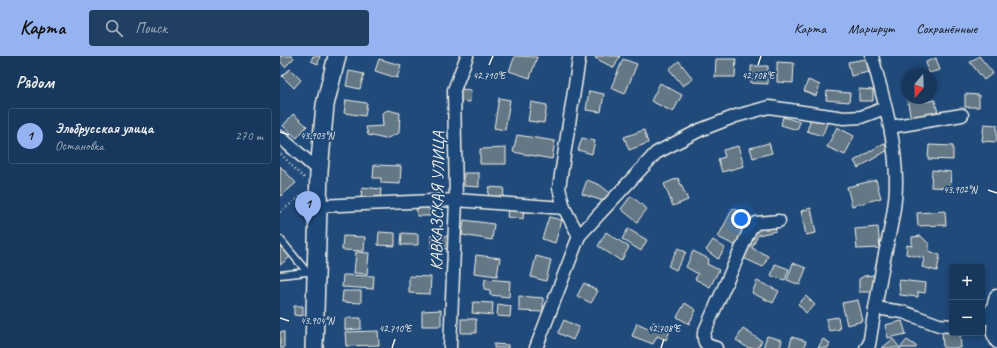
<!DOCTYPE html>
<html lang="ru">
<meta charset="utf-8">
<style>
:root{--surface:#17385c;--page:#203f62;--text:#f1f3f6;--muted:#9eacbb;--line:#365272;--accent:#95b2f1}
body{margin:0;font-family:Caveat,sans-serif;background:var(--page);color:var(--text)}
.controls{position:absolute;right:12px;bottom:12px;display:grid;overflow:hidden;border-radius:4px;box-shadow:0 2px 6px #0003}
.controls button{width:36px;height:36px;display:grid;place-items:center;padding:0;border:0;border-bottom:1px solid var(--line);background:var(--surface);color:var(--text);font:20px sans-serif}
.compass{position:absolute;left:621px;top:12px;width:36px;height:36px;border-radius:50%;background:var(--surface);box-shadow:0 2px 6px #0003;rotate:199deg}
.you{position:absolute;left:461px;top:163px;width:14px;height:14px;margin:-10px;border:3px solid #fff;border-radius:50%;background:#1a73e8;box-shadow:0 0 0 6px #1a73e833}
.badge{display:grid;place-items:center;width:26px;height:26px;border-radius:50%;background:var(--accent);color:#111;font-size:13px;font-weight:700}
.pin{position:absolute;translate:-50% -33px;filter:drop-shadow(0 1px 2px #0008)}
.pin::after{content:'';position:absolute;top:21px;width:14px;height:12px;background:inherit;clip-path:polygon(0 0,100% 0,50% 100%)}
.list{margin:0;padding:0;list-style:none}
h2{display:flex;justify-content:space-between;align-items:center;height:52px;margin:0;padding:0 16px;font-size:17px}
h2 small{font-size:13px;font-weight:400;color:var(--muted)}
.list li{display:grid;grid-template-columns:26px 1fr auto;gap:12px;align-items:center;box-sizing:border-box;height:56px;margin:0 8px 8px;padding:0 8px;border:1px solid var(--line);border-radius:4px}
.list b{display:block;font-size:15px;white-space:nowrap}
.list p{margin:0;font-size:13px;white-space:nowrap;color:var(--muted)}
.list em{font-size:13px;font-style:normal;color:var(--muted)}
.icon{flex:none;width:22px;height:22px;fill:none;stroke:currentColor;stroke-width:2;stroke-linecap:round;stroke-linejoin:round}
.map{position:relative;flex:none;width:717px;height:292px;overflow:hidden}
header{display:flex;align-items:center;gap:24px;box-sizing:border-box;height:56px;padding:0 20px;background:var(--accent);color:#111}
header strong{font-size:19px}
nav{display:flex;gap:22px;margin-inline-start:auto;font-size:14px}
.search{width:280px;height:36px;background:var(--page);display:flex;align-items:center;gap:10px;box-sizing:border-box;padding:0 14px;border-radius:4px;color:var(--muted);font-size:15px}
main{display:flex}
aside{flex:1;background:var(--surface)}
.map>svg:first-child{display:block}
</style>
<header>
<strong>Карта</strong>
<div class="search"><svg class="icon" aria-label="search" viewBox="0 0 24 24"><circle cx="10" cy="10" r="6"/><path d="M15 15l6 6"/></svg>Поиск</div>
<nav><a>Карта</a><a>Маршрут</a><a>Сохранённые</a></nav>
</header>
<main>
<aside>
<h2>Рядом<small></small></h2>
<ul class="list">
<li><span class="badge">1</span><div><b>Эльбрусская улица</b><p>Остановка</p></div><em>270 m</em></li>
</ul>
</aside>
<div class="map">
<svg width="717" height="292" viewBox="0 0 717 292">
<rect width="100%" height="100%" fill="#1f4a7a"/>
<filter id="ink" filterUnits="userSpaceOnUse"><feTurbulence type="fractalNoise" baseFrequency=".025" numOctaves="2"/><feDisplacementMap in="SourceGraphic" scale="8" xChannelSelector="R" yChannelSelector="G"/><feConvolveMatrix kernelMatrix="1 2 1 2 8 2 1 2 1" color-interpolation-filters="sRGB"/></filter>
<g filter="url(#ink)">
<g fill="#647785" stroke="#f4f1e8">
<path d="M0 0H12L14 2 5 11 0 5Z"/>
<path d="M33 0H40L38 8 31 5Z"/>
<path d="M235 0 257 1 250 22 229 15Z"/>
<path d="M316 0H340L334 12 315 2Z"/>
<path d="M699 0 713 17 704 24 690 6Z"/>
<path d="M656 2 660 14 649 17 646 6Z"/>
<path d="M99 3 121 9 117 22 95 15Z"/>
<path d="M343 3 357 8 345 38 331 32Z"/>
<path d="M436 3H456L455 21H435Z"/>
<path d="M586 3 589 16 571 20 568 6Z"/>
<path d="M399 5 413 23 403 30 389 13Z"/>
<path d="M497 6 514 7 513 27 497 26Z"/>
<path d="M471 10H488V28L471 27Z"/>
<path d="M10 13 21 24 14 32 2 20Z"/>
<path d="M69 15 84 18 80 33 66 30Z"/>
<path d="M528 24 540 29 536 40 524 35Z"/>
<path d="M380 27 402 39 393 56 371 45Z"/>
<path d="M180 33 191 34 190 46 179 45Z"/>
<path d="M579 33 593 34V45H579Z"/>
<path d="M309 35 324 38 321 56 306 54Z"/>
<path d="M547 35 570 37 569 46 546 44Z"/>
<path d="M685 38 699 39V51H685Z"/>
<path d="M219 42 230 44 225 74 214 72Z"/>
<path d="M631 42H643L644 46 655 44 658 57 631 63 627 43Z"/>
<path d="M66 44 87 47 85 60 64 57Z"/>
<path d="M251 46 267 49 264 67 248 65Z"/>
<path d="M108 54 120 57 119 77 105 83 88 79 86 71 103 70 102 57Z"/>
<path d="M13 58 27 70 17 82 3 70Z"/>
<path d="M532 59 548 65 542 80 527 75Z"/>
<path d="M503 61 520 66 517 74 501 69Z"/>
<path d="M704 68 717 69V86L702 85Z"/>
<path d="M557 71 574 80 565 99 547 91Z"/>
<path d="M364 74 368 87 349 94 344 81Z"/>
<path d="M237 79 275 85 272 103 233 96Z"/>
<path d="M302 82 315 85 312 98 298 94Z"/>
<path d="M489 87 492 97 473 102 470 92Z"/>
<path d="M604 87 608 94 578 112 574 105Z"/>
<path d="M649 89 673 90V104L648 103Z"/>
<path d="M458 90 464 110 442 116 438 103 445 101 443 94Z"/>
<path d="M226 92V108H200V93Z"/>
<path d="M94 109 121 110 120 128 101 127V122H93Z"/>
<path d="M0 110 16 127 1 140 0 138Z"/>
<path d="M652 114 671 116 670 132 651 131Z"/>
<path d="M184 117H199V131L184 130Z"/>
<path d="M398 122 408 144 393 150 384 128Z"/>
<path d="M307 124 320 129 330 137 323 145 302 138Z"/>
<path d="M596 124 601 142 572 150 567 131Z"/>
<path d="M82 131 101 133 100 145 81 143Z"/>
<path d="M209 131 224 132 223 144 208 143Z"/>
<path d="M351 140 367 153 357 166 341 153Z"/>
<path d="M136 148H150V160H137Z"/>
<path d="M228 151 244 153 243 163 227 161Z"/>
<path d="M453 152 470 161 456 190 438 181Z"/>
<path d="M531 152 536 177 526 179 521 155Z"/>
<path d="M665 155 666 169 638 170 637 157Z"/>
<path d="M269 161 282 164 275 187 262 183Z"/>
<path d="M184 164 214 168 212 184 182 179Z"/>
<path d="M495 168 496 175 478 179 472 192 488 200 483 211 459 200 473 172Z"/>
<path d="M598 171 600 192 577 193 575 173Z"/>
<path d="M348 173 367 184 361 195 342 183Z"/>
<path d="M99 176 115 177V190L98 189Z"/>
<path d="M326 176 349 191 341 205 318 190Z"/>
<path d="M122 177 138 178V189H121Z"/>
<path d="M151 179 168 180V193L151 192Z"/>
<path d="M63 180 85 181 84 195 62 194Z"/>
<path d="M641 180 649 188V195L660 199 657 215 642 211 644 202 626 198 627 189 632 190V181Z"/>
<path d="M433 184 445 192 438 203 426 194Z"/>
<path d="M0 190 10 201 0 209Z"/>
<path d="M398 192 406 196 396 214 388 210Z"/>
<path d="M413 195 429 203 427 208 439 214 430 231 415 223 418 218 406 211Z"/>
<path d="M76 196 89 197 87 218 74 217Z"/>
<path d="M196 199 220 202 217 220 194 217Z"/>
<path d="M256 200 271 204 266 225 251 221Z"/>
<path d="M513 207 526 212 520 229 507 224Z"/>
<path d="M495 208 509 213 505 224 491 220Z"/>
<path d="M63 219 94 220 93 233 62 231Z"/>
<path d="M594 219 595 236H579V223L584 220Z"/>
<path d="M129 220 151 221 150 238 129 237Z"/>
<path d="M205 223 230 225 229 241 210 239V234L204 233Z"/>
<path d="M619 224 646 227 645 237 638 236V241L620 239Z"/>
<path d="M477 225 499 235 493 247 472 237Z"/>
<path d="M304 227 318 235 311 247 297 240Z"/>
<path d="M63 235H81V247L62 246Z"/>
<path d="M239 240 263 242V256L239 255Z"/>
<path d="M526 240 535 249 526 257 518 248Z"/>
<path d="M578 244 583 265 567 269 562 247Z"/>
<path d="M193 246 213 247 212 259 192 257Z"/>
<path d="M405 247 416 254 409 268 397 261Z"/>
<path d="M218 248 231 250 230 261 217 260Z"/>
<path d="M14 250H23V260L14 259Z"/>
<path d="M161 254V270H142V255Z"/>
<path d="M558 261 560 273 549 275 546 263Z"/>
<path d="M65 262H81V273L65 274Z"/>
<rect x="181" y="263" width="15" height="14"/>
<path d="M284 264 299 271 293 284 278 277Z"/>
<path d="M622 265 626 278 608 282 605 269Z"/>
<path d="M373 266 391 273 386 284 377 280 373 288 352 280 357 267 370 273Z"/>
<path d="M463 273 482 285 477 292H468L456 284Z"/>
<path d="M98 275 99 289 66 290 65 276Z"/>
<rect x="0" y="276" width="4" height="16"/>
<path d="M662 276 680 277 681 292H663Z"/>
<path d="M487 280 502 284 500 292H483Z"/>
<path d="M512 281 526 285 524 292H509Z"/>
<path d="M543 283 550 287 548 292H538Z"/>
<path d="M613 283 620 292 627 284 636 290V292H602Z"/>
<path d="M214 288 228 289V292H214Z"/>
</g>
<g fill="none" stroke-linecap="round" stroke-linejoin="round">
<defs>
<g id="lane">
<path d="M0 183 27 216H34"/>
<path d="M0 219 27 216"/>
</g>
<g id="street">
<path d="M299 3 279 132 284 152 299 180"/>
<path d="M610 71 682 59"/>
<path d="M0 81 39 115"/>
<path d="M38 150 176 144 284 152"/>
<path d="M714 250 713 278 717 286"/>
<path d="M595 252 623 256 659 269 672 270"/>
<path d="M702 264C711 258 714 250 716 240"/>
<path d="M170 292 176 144 174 34 187 0"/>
<path d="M256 292 299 180 376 97 420 74 456 60 489 51 564 62 581 61 605 52"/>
<path d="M436 292C426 289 423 288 424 277L470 173 476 167 499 165"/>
<path d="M586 292 589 289C594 258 599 228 605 198 610 175 616 150 616 126 616 83 603 41 592 0"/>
</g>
<path id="secondary" d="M34 292 39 115 45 49 57 0"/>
</defs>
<use href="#lane" stroke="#f4f1e8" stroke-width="9"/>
<use href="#street" stroke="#f4f1e8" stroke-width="15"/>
<use href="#secondary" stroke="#f4f1e8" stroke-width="20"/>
<g stroke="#f4f1e8" stroke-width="2" stroke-dasharray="1 3" stroke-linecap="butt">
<path d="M1 98 20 118 26 123"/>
<path d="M0 156 25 137"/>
</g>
<use href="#lane" stroke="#1f4a7a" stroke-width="6"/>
<use href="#street" stroke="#1f4a7a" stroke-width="12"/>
<use href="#secondary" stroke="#1f4a7a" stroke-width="17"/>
</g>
</g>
<path fill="none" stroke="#f4f1e8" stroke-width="1.5" d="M209 9 213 0M478 9 481 0M0 76 9 79M708 134 717 137M0 262 9 265M112 292 115 283M381 292 384 283"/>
<g text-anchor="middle" stroke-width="3.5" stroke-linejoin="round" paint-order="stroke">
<g font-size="17" fill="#f4f1e8" stroke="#1f4a7a">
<text transform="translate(157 145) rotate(-89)" y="6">КАВКАЗСКАЯ УЛИЦА</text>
</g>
</g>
<g font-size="10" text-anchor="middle" fill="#f4f1e8" stroke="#1f4a7a" stroke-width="3.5" stroke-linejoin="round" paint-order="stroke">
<text x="209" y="23">42.710°E</text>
<text x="478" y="23">42.708°E</text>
<text x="37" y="83">43.903°N</text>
<text x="680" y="137">43.902°N</text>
<text x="37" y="268">43.904°N</text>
<text x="115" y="276">42.710°E</text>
<text x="384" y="276">42.708°E</text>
</g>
</svg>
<div class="controls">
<button>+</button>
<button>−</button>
</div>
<svg class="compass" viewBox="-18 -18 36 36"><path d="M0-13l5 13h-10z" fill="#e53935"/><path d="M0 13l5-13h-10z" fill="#9eacbb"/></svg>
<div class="you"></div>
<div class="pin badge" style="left:28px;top:168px">1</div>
</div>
</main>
